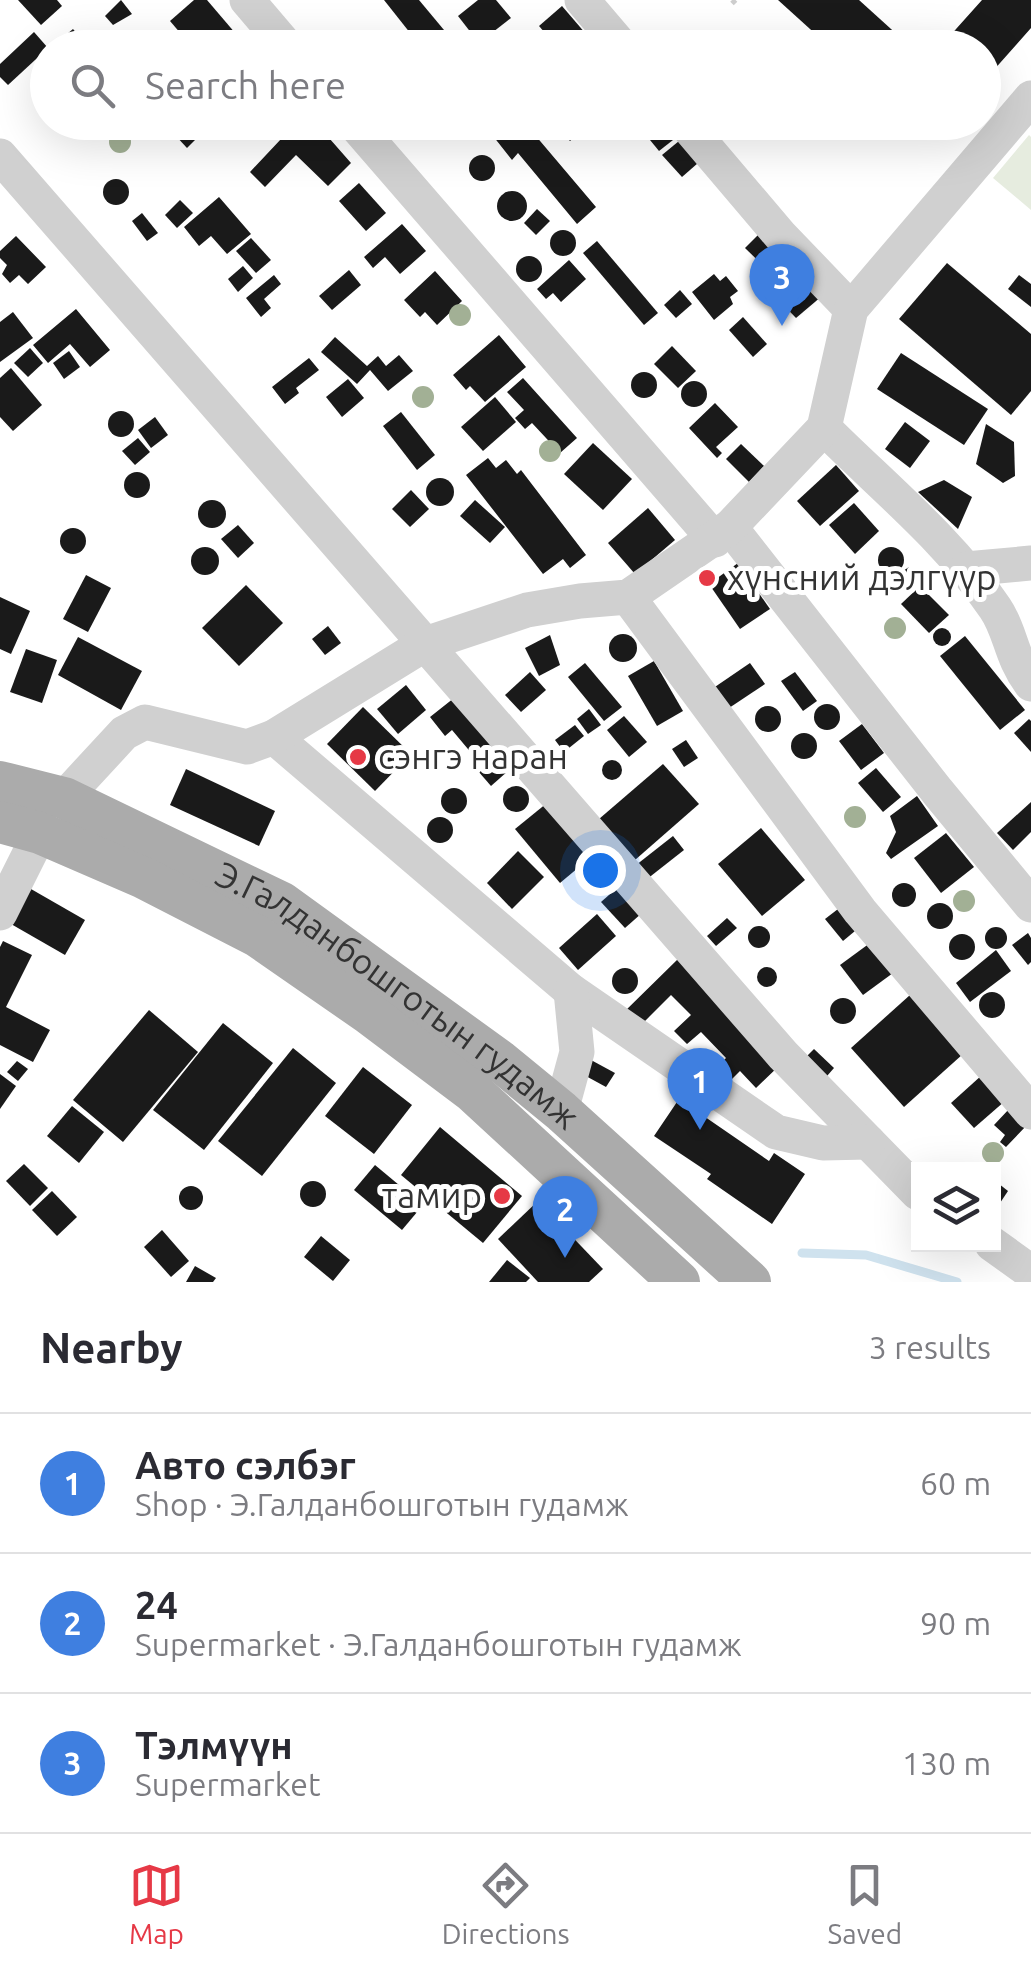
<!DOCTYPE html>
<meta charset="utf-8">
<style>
:root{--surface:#fff;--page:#f2f2f3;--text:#2b2b33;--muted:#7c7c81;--line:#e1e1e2;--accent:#e63946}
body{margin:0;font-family:Ubuntu,sans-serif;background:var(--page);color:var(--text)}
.controls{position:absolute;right:30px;bottom:30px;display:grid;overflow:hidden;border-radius:0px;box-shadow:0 10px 40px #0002}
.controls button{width:90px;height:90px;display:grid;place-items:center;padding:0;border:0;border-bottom:2px solid var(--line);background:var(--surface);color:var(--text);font:50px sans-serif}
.you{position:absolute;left:600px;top:870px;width:35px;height:35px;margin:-25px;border:8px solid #fff;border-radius:50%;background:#1a73e8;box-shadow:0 0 0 15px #1a73e833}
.badge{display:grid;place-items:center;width:65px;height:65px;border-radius:50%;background:var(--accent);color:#fff;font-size:32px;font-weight:700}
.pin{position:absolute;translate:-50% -82px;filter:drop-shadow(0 2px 5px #0008)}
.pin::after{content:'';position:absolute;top:52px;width:35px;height:30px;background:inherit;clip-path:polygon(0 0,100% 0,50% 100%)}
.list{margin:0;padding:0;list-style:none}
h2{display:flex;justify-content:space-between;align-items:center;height:130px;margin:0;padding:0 40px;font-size:42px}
h2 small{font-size:32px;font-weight:400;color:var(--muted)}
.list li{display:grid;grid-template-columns:65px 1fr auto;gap:30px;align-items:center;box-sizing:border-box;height:140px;padding:0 40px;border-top:2px solid var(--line)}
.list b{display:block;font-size:38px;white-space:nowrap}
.list p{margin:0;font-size:32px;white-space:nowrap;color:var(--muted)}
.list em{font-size:32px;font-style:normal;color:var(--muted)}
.icon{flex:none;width:55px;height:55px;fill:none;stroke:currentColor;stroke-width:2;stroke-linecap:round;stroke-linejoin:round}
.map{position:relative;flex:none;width:1031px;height:1282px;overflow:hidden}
.search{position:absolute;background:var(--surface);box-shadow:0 10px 40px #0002;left:30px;right:30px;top:30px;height:110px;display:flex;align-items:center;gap:25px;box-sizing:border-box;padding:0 35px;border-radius:55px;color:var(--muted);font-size:38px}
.sheet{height:550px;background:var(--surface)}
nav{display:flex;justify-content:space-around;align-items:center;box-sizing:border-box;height:140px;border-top:2px solid var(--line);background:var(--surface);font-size:28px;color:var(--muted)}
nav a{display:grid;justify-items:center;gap:5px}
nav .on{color:var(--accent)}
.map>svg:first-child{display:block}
</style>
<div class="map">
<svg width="1031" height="1282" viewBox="0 0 1031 1282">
<rect width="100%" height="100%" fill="#fff"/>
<path fill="#e6ecdf" d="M1029 135 1031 137V210L993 178Z"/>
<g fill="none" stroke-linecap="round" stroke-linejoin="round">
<path stroke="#cfe2ee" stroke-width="9" d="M802 1253 866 1255 957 1282"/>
</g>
<g fill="#1a1a1a">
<path d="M18 0H57L62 6 41 25Z"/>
<path d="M121 0 132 14 113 25 105 16Z"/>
<path d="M194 0H207L236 34 221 48H193L170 21Z"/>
<path d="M384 0H419L459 48H422Z"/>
<path d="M478 0H496L511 18 479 43 458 16Z"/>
<path d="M778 0H859L912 48H831Z"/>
<path d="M982 0H1031V28L984 81V48H939Z"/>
<path d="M562 6 598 48H558L539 26Z"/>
<path d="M73 29 89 48H56L54 45Z"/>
<circle cx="129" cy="41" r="10"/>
<path d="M34 32 48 48 8 85 0 77V64Z"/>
<path d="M297 32 363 46V48H309Z"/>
<path d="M163 122H184L198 137 187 148Z"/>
<path d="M297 122H315L351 163 328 186 296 155 265 187 250 172Z"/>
<path d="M482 122H524L596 207 577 224 518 153 512 160Z"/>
<path d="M552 122H591L570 141Z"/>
<path d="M915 122H947L933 138Z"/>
<path d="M665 129 673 140 659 151 650 140Z"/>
<path d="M679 141 698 163 682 177 662 155Z"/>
<circle cx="482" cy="168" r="13"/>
<circle cx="116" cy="192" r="13"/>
<path d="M359 183 386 213 366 231 339 201Z"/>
<circle cx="512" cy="206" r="15"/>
<path d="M219 197 251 234 227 254 211 236 199 246 184 227Z"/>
<path d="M180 200 193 213 177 228 165 215Z"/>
<path d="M537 209 550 221 536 235 524 223Z"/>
<path d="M142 213 158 233 147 241 132 221Z"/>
<path d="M402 224 426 251 400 274 385 257 373 268 364 257Z"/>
<circle cx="563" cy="243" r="13"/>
<path d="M759 234 793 267 779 281 745 248Z"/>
<path d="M16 236 46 267 28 284 19 275 10 283 2 274 7 265 0 258V251Z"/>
<path d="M251 238 271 260 256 273 236 251Z"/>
<path d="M597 241 658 313 644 325 583 253Z"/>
<circle cx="529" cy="269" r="13"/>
<path d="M569 260 586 279 561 302 553 293 546 299 537 289Z"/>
<path d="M947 263 1031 334V391L1011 415 899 319Z"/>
<path d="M243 266 253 278 238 292 228 279Z"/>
<path d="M349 270 361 285 332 310 319 296Z"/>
<path d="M435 271 462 301 437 325 425 312 420 317 404 300Z"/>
<path d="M800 271 822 296 796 318 774 295Z"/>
<path d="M714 274 720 281 726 276 738 291 730 297 733 304 714 320 692 292Z"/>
<path d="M274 275 281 284 264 299 271 308 261 317 246 298Z"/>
<path d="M1019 275 1031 284V307L1008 289Z"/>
<path d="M680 290 692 304 676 318 664 305Z"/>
<path d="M76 309 110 350 90 367 70 344 48 363 33 345Z"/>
<path d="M13 312 33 338 0 362V322Z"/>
<path d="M743 317 767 344 753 357 729 330Z"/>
<path d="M499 335 526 367 485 402 470 386 466 390 453 375Z"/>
<path d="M335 337 367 366 378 356 386 366 399 355 413 371 388 391 370 370 357 384 321 352Z"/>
<path d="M672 346 696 371 678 388 654 364Z"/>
<path d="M30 348 43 363 28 377 14 363Z"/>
<path d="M69 351 80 367 64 379 53 363Z"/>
<path d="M901 353 988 409 964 445 877 389Z"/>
<path d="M309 358 319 370 296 388 299 393 285 404 272 387Z"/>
<path d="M11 368 42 405 13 431 0 417V378Z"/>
<circle cx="644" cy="385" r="13"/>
<path d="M523 378 577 438 560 453 532 423 525 429 515 418 524 410 507 392Z"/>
<path d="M348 379 364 398 342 417 326 397Z"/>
<circle cx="694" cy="394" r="13"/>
<path d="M495 397 516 422 483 451 461 427Z"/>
<path d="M715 403 738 427 716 447 722 453 717 458 689 428Z"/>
<circle cx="121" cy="424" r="13"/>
<path d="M401 412 435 455 417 470 383 426Z"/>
<path d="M155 417 168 435 151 448 138 430Z"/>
<path d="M905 422 930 441 910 468 885 449Z"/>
<path d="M986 424 1014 442 1015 476 1003 483 976 464Z"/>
<path d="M138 438 150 452 135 465 122 451Z"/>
<path d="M593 443 632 479 603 510 564 474Z"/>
<path d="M741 444 764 466 749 482 726 459Z"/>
<path d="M488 458 496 468 506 460 517 474 521 470 586 555 570 568 563 559 543 574 466 475Z"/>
<path d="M836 465 859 491 820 526 797 501Z"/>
<circle cx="137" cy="485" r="13"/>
<circle cx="440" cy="492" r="14"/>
<path d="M944 480 972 497 958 529 918 492Z"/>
<path d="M411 490 429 509 410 527 392 509Z"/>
<path d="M475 500 505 527 490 543 460 516Z"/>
<circle cx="212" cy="514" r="14"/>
<path d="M854 503 879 531 855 554 829 525Z"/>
<path d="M648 508 675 540 635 574 608 543Z"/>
<path d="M238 525 254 543 238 558 221 539Z"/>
<circle cx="73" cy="541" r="13"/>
<circle cx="891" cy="560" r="13"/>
<circle cx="205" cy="561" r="14"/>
<path d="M738 563 770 609 740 629 709 584Z"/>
<path d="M909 567 916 577 901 588 894 577Z"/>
<path d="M86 575 111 588 88 632 63 619Z"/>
<path d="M246 585 283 623 239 666 202 628Z"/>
<path d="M920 586 949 615 929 633 901 604Z"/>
<path d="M0 597 30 611 11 654 0 649Z"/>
<path d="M328 626 341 643 325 655 312 639Z"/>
<circle cx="942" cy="637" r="9"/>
<circle cx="623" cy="648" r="14"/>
<path d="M550 635 560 665 539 676 525 648Z"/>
<path d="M965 636 1025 710 1000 730 940 656Z"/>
<path d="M78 637 142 671 121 710 58 675Z"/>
<path d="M26 649 57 660 42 703 10 692Z"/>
<path d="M654 661 683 711 657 726 628 676Z"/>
<path d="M585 663 622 707 604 721 568 677Z"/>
<path d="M750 663 765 684 723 712 709 691Z"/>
<path d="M530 672 546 690 521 712 505 695Z"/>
<path d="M795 672 817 701 803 711 781 681Z"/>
<path d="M406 685 426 710 398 734 377 709Z"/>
<path d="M454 698 495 748 478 761 452 730 445 736 430 717Z"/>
<circle cx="827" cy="717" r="13"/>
<circle cx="768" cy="719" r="13"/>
<path d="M363 707 411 754 375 791 327 744Z"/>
<path d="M589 709 601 725 588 734 577 719Z"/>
<path d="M624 716 647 742 629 757 607 730Z"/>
<path d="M1029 719 1031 721V752L1014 733Z"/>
<path d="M862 724 884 753 861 770 839 741Z"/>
<path d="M575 725 584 736 564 752 555 740Z"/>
<circle cx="804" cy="746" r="13"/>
<path d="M686 740 698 758 684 767 672 749Z"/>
<path d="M495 756 508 771 491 786 478 771Z"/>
<circle cx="612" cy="770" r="10"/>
<path d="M663 764 699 804 635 860 599 819Z"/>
<path d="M876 768 901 797 883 812 858 783Z"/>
<path d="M186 769 275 811 259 846 170 805Z"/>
<circle cx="516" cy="799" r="13"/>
<circle cx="454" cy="801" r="13"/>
<path d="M917 796 938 826 891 859 886 853 896 832 890 816Z"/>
<path d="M1031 802V832L1013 850 997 833Z"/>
<path d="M547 803 591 857 560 883 515 829Z"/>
<circle cx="440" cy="830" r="13"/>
<path d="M761 828 805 880 762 916 718 864Z"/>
<path d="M946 833 974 867 941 893 914 858Z"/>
<path d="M673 836 684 850 642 883 631 869Z"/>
<path d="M518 851 544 877 512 909 487 883Z"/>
<circle cx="904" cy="895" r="12"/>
<path d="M618 887 642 913 625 928 601 902Z"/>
<path d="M31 889 85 920 65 955 11 924Z"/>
<circle cx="940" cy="916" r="13"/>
<path d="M838 909 855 931 843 941 825 919Z"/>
<path d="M597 914 616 936 578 970 559 948Z"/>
<path d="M727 918 737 928 716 946 707 936Z"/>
<circle cx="759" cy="937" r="11"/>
<circle cx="996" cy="938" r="11"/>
<path d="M1028 933 1031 938V962L1028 965 1012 945Z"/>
<circle cx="962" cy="947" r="13"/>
<path d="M3 941 32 955 6 1007 50 1030 33 1062 0 1045V947Z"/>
<path d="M870 943 893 973 863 995 840 965Z"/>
<path d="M996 950 1011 971 970 1002 956 983Z"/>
<path d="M678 959 781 1064 756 1088 740 1071 724 1087 711 1073 726 1058 701 1032 687 1044 674 1031 691 1015 671 995 639 1027 622 1014Z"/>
<circle cx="767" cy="977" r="10"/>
<circle cx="625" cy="981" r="13"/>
<circle cx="992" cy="1005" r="13"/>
<path d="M910 995 963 1054 904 1107 851 1048Z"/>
<circle cx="843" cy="1011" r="13"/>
<path d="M149 1010 198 1052 123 1142 73 1100Z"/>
<path d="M223 1023 273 1063 204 1150 153 1110Z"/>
<path d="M293 1048 336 1083 262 1176 218 1141Z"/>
<path d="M814 1049 834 1068 827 1076 807 1056Z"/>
<path d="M591 1060 615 1073 606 1087 584 1075Z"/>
<path d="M17 1061 28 1069 18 1081 7 1072Z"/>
<path d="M363 1067 412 1105 374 1154 325 1116Z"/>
<path d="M0 1074 16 1086 0 1109Z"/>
<path d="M982 1075 1005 1101 974 1128 951 1103Z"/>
<path d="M679 1099 769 1161 774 1153 805 1174 772 1224 707 1179 711 1174 654 1136Z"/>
<path d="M72 1106 104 1132 79 1163 47 1136Z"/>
<path d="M1010 1108 1027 1125 1006 1147 1000 1142 1005 1135 994 1125Z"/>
<path d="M440 1127 522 1196 483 1243 401 1175Z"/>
<path d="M24 1164 48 1188 30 1206 6 1181Z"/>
<path d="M375 1165 423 1205 402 1230 354 1190Z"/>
<path d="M994 1180 1008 1191 994 1212Z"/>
<circle cx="313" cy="1194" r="13"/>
<circle cx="191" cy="1198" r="12"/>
<path d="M52 1191 77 1217 57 1236 32 1210Z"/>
<path d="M538 1201 603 1269 589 1282H538L498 1239Z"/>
<path d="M162 1230 189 1261 171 1277 144 1247Z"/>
<path d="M321 1236 350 1260 333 1281 304 1257Z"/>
<path d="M507 1260 530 1278 526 1282H489Z"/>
<path d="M195 1266 216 1278 213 1282H186Z"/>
</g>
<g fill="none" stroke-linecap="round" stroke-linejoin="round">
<path stroke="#cdcdcd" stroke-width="5" stroke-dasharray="5 5" stroke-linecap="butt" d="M732 0 739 7"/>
<g stroke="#d0d0d0" stroke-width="35">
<path d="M247 0 288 48"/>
<path d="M582 0 623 48"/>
<path d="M353 122 715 540"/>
<path d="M684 122 780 235 851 309"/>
<path d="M0 156 783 1055 918 1193"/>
<path d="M824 428C881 485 949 540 995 608 1011 631 1010 656 1031 684"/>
<path d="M730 527 937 791 1031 905"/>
<path d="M966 569 1031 563"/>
<path d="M628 597 860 911 1031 1112"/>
<path d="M274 737 571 991 776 1132 823 1143 868 1142"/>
<path d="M64 798 124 733 145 722 247 747 274 737 425 644 527 610 580 601 628 597 730 527 824 428 851 309 1031 98"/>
<path d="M0 913 40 833"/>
<path d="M561 1111 577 1052 571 991"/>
<path d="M992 1244 1031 1272"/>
</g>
<g stroke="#ababab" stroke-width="42">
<path id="s1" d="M0 782 64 798 282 903 500 1061 561 1111 750 1282"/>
<path d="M0 822 40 833 144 878 257 936 368 1013 473 1092 679 1282"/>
</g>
</g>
<g fill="#a2b095">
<circle cx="120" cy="142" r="11"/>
<circle cx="460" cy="315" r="11"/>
<circle cx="423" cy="397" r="11"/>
<circle cx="550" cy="451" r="11"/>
<circle cx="895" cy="628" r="11"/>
<circle cx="855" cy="817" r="11"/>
<circle cx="964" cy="901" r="11"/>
<circle cx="993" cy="1153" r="11"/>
</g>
<g fill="#e63946" stroke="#fff" stroke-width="4">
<circle cx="707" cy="578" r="10"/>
<circle cx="358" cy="757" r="10"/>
<circle cx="502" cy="1196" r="10"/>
</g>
<g text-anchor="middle" stroke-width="10" stroke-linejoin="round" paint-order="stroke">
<g font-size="35" fill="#333" stroke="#fff" text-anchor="start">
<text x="727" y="590">хүнсний дэлгүүр</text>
<text x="378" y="769">сэнгэ наран</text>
<text x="482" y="1208" text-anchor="end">тамир</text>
</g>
<g font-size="35" fill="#333" stroke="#fff">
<text dy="12" stroke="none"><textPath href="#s1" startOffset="455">Э.Галданбошготын гудамж</textPath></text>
</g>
</g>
</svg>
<div class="controls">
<button><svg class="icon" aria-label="layers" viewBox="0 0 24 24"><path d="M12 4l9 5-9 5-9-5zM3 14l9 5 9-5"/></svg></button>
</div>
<div class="you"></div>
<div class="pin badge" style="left:700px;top:1130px;background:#3f7fe0">1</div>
<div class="pin badge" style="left:565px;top:1258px;background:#3f7fe0">2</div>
<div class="pin badge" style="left:782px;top:326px;background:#3f7fe0">3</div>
<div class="search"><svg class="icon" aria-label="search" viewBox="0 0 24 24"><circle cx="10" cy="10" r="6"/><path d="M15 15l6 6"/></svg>Search here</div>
</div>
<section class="sheet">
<h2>Nearby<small>3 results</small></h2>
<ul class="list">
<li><span class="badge" style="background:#3f7fe0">1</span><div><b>Авто сэлбэг</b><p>Shop · Э.Галданбошготын гудамж</p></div><em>60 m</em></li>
<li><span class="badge" style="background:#3f7fe0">2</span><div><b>24</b><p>Supermarket · Э.Галданбошготын гудамж</p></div><em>90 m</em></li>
<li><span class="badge" style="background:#3f7fe0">3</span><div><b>Тэлмүүн</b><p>Supermarket</p></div><em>130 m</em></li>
</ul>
</section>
<nav>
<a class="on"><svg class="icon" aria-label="map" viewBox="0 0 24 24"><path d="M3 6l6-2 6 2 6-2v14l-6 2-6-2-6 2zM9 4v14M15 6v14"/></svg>Map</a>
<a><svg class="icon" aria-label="directions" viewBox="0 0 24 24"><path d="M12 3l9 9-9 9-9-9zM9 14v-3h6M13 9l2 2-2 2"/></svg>Directions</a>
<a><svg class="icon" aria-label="saved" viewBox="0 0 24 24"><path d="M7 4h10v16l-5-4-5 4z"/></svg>Saved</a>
</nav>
